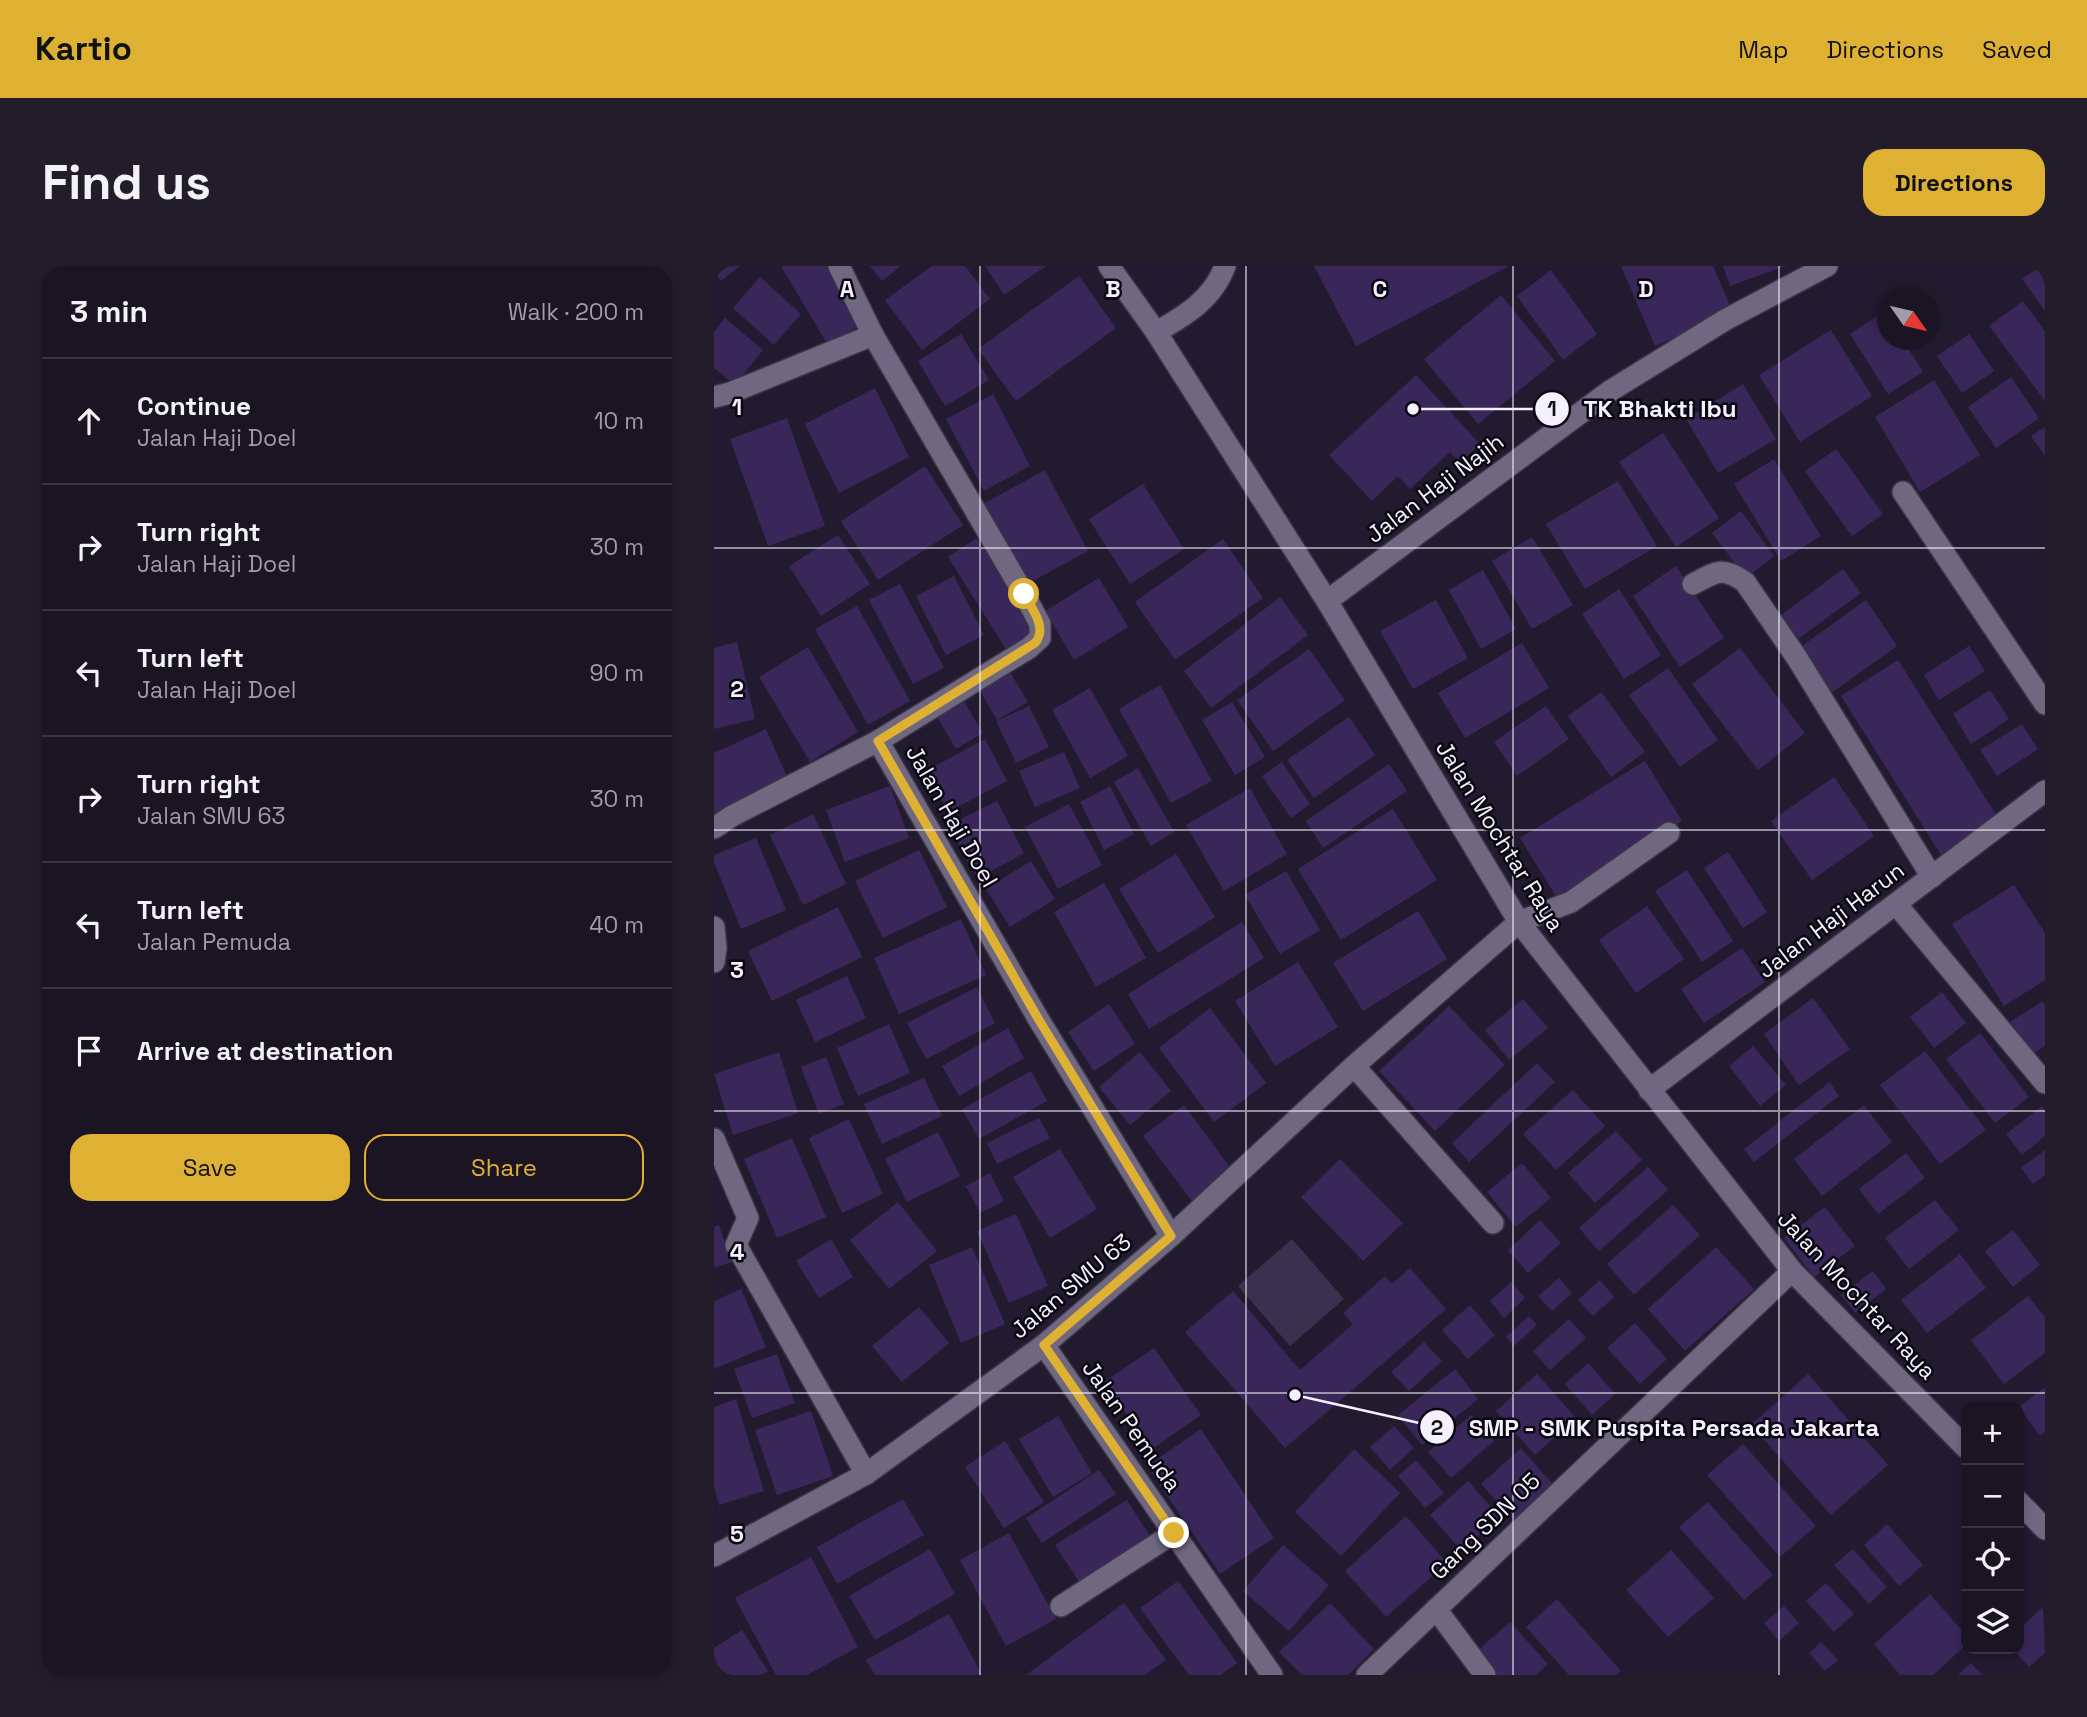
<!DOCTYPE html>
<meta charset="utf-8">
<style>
:root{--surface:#1a1423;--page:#231d2b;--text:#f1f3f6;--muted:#9f9ea6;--line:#383341;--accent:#deb133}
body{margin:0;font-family:"Space Grotesk",sans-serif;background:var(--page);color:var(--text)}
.controls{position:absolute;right:21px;bottom:21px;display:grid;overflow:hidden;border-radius:14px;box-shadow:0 4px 10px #0003}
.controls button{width:63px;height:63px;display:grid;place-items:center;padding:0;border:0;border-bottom:2px solid var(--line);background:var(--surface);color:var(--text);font:35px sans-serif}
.compass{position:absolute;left:1163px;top:21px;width:63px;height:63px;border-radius:50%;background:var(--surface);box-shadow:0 4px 10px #0003;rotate:124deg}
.stop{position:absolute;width:21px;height:21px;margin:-16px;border:5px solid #deb133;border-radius:50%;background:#fff}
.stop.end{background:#deb133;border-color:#fff;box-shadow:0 2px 7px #0008}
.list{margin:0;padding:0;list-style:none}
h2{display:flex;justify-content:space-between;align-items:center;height:91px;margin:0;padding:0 28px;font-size:30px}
h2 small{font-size:23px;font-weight:400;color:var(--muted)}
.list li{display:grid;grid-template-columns:46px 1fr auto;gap:21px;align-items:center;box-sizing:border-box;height:126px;padding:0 28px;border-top:2px solid var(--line)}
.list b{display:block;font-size:26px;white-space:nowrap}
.list p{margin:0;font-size:23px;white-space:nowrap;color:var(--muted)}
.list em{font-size:23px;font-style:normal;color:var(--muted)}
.actions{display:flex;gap:14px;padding:21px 28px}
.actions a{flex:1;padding:16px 0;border:2px solid var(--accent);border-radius:21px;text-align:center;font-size:24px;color:var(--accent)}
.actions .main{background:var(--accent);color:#111}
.icon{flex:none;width:38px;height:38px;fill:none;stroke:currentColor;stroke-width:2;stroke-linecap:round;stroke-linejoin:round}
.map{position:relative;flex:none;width:1331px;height:1409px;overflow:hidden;border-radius:21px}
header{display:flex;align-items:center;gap:42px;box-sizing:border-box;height:98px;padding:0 35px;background:var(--accent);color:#111}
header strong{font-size:33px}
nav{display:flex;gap:38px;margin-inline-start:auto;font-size:24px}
.intro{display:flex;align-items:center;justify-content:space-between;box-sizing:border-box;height:168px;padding:0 42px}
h1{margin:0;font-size:49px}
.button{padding:18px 32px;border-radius:21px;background:var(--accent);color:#111;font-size:24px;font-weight:700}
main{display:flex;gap:42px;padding:0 42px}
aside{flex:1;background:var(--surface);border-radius:21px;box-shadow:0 4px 10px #0003}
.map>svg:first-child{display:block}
</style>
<header>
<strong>Kartio</strong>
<nav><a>Map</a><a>Directions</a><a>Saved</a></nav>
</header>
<div class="intro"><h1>Find us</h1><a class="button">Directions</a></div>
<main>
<aside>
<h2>3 min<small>Walk · 200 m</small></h2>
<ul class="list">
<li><svg class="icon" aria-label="ahead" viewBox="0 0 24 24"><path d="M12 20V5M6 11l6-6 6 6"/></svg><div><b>Continue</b><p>Jalan Haji Doel</p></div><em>10 m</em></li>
<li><svg class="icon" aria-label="right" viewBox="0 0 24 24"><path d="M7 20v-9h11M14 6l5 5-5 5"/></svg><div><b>Turn right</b><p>Jalan Haji Doel</p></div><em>30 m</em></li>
<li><svg class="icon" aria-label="left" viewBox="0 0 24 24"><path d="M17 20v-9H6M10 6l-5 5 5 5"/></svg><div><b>Turn left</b><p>Jalan Haji Doel</p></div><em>90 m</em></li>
<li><svg class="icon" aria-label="right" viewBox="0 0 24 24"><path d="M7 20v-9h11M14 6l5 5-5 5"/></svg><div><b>Turn right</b><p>Jalan SMU 63</p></div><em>30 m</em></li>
<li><svg class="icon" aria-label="left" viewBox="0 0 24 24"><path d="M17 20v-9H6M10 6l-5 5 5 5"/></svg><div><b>Turn left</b><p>Jalan Pemuda</p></div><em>40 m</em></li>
<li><svg class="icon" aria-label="arrive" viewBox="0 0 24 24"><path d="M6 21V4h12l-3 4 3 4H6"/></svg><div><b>Arrive at destination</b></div></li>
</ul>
<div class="actions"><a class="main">Save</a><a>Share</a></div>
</aside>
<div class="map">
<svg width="1331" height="1409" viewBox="0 0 1331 1409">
<rect width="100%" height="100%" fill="#221b2f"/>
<path fill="#3a314f" d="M578 973 630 1033 576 1080 524 1020Z"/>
<g fill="#39275a">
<path d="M0 0H26L7 15 0 7Z"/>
<path d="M67 0H117L152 56 114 79Z"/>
<path d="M156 0H187L168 15Z"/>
<path d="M218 0H251L276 33 208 84 171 34Z"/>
<path d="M271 0H332L290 29Z"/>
<path d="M600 0H795L642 80Z"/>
<path d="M907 0H999L1019 46 941 80Z"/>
<path d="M1009 0H1071L1016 20Z"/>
<path d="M1327 0H1331V45L1308 13Z"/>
<path d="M837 4 883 68 849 94 803 30Z"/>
<path d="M365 10 402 62 302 135 264 83Z"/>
<path d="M46 11 87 48 60 79 19 42Z"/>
<path d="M787 29 841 95 764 158 710 93Z"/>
<path d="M1309 35 1331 65V135L1275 60Z"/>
<path d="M1171 45 1174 49V74H1189L1209 106 1174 128 1136 68Z"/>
<path d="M11 52 49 84 21 119 0 102V66Z"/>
<path d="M1117 64 1158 130 1086 176 1045 109Z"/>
<path d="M247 68 275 114 231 140 204 95Z"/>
<path d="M1255 68 1280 105 1248 127 1223 90Z"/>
<path d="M702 109 766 178 746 197 736 186 696 223 684 210 658 235 615 189Z"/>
<path d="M1297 111 1325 152 1282 182 1254 141Z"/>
<path d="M1220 114 1266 189 1206 226 1161 151Z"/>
<path d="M1029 118 1062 173 1004 207 972 153Z"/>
<path d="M161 122 195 191 125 227 91 158Z"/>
<path d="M279 128 316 200 270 225 232 153Z"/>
<path d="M73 152 111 260 54 280 16 173Z"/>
<path d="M1331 161V190L1317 170Z"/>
<path d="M949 167 1005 252 962 281 905 196Z"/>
<path d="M1122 183 1169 248 1138 270 1091 205Z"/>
<path d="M1060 193 1107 270 1067 295 1020 218Z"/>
<path d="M211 200 249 259 164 314 127 255Z"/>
<path d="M331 204 374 285 313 318 269 238Z"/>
<path d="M904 215 943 280 871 323 832 258Z"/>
<path d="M429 218 470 283 416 318 375 253Z"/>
<path d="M1027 245 1060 290 1032 312 998 267Z"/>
<path d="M124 269 156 318 107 350 75 300Z"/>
<path d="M818 271 859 339 818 363 778 295Z"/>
<path d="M263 272 323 370 295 388 234 291Z"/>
<path d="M509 273 549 332 461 394 421 336Z"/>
<path d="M962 300 1010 372 966 401 919 330Z"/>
<path d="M1129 303 1147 327 1080 376 1062 353Z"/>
<path d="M769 304 802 363 767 383 735 324Z"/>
<path d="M240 310 270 369 232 389 202 330Z"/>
<path d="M385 312 414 361 360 394 331 345Z"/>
<path d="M186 318 230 402 199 418 155 334Z"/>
<path d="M905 323 947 389 910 413 868 348Z"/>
<path d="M566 331 594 369 497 442 470 405Z"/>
<path d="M722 334 754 392 699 423 666 365Z"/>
<path d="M1152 334 1183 380 1113 430 1081 385Z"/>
<path d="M143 340 196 435 154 459 101 363Z"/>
<path d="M23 376 41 453 0 463V382Z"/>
<path d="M808 377 835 422 751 472 724 427Z"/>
<path d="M1255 380 1271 405 1225 434 1210 409Z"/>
<path d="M94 381 144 466 96 496 45 411Z"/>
<path d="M1026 382 1091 467 1044 504 978 418Z"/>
<path d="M595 383 631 434 559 485 523 434Z"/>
<path d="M1184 394 1286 555 1229 592 1127 430Z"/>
<path d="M291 398 314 436 283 454 261 416Z"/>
<path d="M954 402 1004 474 966 501 915 429Z"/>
<path d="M446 419 498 515 457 537 405 443Z"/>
<path d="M376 422 414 490 376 512 338 444Z"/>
<path d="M1276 424 1295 453 1257 478 1239 448Z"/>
<path d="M887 426 931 486 897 511 854 450Z"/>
<path d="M249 434 269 467 242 483 222 449Z"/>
<path d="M518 436 551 491 521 509 488 454Z"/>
<path d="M315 440 335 481 302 497 282 455Z"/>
<path d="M832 440 855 473 803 510 780 476Z"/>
<path d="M635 451 661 489 600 532 573 494Z"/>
<path d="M1308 458 1324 483 1283 510 1266 484Z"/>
<path d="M52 463 77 520 3 552 0 545V487Z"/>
<path d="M271 473 293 515 234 546 212 505Z"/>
<path d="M350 486 366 522 321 541 305 505Z"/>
<path d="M931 495 968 555 843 632 806 572Z"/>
<path d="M568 496 596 538 577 552 548 510Z"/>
<path d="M675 498 693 525 609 582 592 555Z"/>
<path d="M424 502 460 566 437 580 400 516Z"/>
<path d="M1120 511 1160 570 1098 614 1057 555Z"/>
<path d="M176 520 195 572 131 596 112 544Z"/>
<path d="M396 520 420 568 390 584 366 536Z"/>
<path d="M536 522 573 588 510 625 472 559Z"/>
<path d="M283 535 310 587 263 613 235 559Z"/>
<path d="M355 538 388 599 344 623 311 561Z"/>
<path d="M679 543 723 614 627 674 584 603Z"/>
<path d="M99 548 132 618 89 639 56 569Z"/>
<path d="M42 572 72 644 27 663 0 596V589Z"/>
<path d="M205 584 233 641 169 672 141 615Z"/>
<path d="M1014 586 1053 646 1029 662 990 602Z"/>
<path d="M462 588 501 651 444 687 405 623Z"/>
<path d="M317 595 341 633 296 661 272 623Z"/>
<path d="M973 604 1019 675 988 696 941 625Z"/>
<path d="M572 605 606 664 566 688 531 629Z"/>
<path d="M390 617 432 692 382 721 340 646Z"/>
<path d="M1300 619 1331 667V714L1290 740 1238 658Z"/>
<path d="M933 640 970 693 922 727 885 674Z"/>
<path d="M124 641 148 691 58 735 34 685Z"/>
<path d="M704 645 733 693 649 745 619 697Z"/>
<path d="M247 653 272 709 185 748 160 692Z"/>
<path d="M528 656 550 692 435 763 414 728Z"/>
<path d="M1028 682 1051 716 990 757 967 723Z"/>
<path d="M584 696 624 761 561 800 521 735Z"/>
<path d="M133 710 152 752 101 776 82 734Z"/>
<path d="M263 721 281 757 212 793 193 757Z"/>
<path d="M1228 726 1252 757 1220 782 1196 751Z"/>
<path d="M1099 732 1136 783 1085 819 1050 768Z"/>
<path d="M809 733 834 762 795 794 771 764Z"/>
<path d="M1329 735 1331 739V780L1315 790 1294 757Z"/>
<path d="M395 738 421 778 380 805 354 766Z"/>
<path d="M735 740 791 799 721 865 665 805Z"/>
<path d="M496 742 552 817 500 856 445 782Z"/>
<path d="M175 758 196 807 144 830 123 782Z"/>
<path d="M294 762 310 792 245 830 228 800Z"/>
<path d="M1266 767 1315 831 1281 857 1232 793Z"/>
<path d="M1039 780 1072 819 1046 840 1015 800Z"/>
<path d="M1211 785 1272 864 1226 898 1166 819Z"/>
<path d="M65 786 84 847 19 869 0 808Z"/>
<path d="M426 786 457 825 416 859 385 821Z"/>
<path d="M112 791 130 838 105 848 87 801Z"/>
<path d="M823 797 841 816 755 896 738 877Z"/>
<path d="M317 805 333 835 265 873 248 843Z"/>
<path d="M210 812 228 850 168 878 150 838Z"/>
<path d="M1116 816 1125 830 1040 896 1030 883Z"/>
<path d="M859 824 891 860 842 904 809 868Z"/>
<path d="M470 839 518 904 478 935 429 870Z"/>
<path d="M1150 839 1178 876 1108 930 1080 893Z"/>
<path d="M1328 840 1331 845V870L1308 889 1292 868Z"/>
<path d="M325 852 336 872 283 898 273 877Z"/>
<path d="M135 853 169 928 128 947 95 872Z"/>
<path d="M902 865 928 894 881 937 854 907Z"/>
<path d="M224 866 246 910 193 936 171 893Z"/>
<path d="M78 872 112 951 63 972 30 893Z"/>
<path d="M346 883 383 943 336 972 299 911Z"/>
<path d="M1331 884V909L1319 918 1307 902Z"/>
<path d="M1192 887 1211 912 1164 948 1145 923Z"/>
<path d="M626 893 689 957 649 995 587 931Z"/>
<path d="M808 897 837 932 802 961 773 926Z"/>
<path d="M934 901 954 924 885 985 865 962Z"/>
<path d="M276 907 290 935 266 947 252 920Z"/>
<path d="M1221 934 1245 964 1195 1003 1171 972Z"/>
<path d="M184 936 223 985 175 1023 136 974Z"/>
<path d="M959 939 986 969 920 1029 893 998Z"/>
<path d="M1111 941 1141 980 1100 1011 1070 972Z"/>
<path d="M302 948 334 1020 295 1037 263 965Z"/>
<path d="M826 954 847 977 814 1007 794 984Z"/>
<path d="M5 959 18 996 0 1002V960Z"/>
<path d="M1299 964 1326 999 1299 1021 1271 985Z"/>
<path d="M117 973 139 1011 105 1032 82 995Z"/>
<path d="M258 981 291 1058 247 1077 215 999Z"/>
<path d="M1002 981 1040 1023 971 1085 934 1043Z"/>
<path d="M1246 988 1272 1022 1213 1067 1187 1034Z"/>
<path d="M696 1002 732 1043 571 1182 471 1066 519 1025 586 1104 639 1058 629 1047 671 1010 678 1018Z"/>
<path d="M1159 1005 1172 1023 1141 1047 1127 1029Z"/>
<path d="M845 1012 858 1027 838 1045 824 1030Z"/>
<path d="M886 1014 900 1031 879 1050 864 1034Z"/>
<path d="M797 1016 811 1032 790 1052 776 1035Z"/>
<path d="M27 1023 52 1081 0 1103V1035Z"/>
<path d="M1314 1030 1331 1051V1087L1290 1118 1257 1074Z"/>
<path d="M756 1039 781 1069 754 1093 728 1064Z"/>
<path d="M205 1041 235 1077 188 1116 158 1080Z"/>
<path d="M815 1050 823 1059 800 1080 792 1071Z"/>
<path d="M855 1053 872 1072 836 1104 819 1085Z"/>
<path d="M921 1057 953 1093 926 1118 893 1082Z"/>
<path d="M710 1076 728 1095 695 1125 677 1106Z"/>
<path d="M440 1082 487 1149 437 1184 390 1116Z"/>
<path d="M63 1088 81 1137 38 1152 20 1103Z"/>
<path d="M874 1097 901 1128 878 1149 851 1118Z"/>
<path d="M741 1103 764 1133 708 1179 684 1149Z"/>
<path d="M823 1108 862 1152 821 1189 782 1145Z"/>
<path d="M1094 1108 1174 1199 1117 1249 1037 1159Z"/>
<path d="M1331 1121V1166L1326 1170 1305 1141Z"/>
<path d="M22 1133 50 1225 5 1239 0 1221V1141Z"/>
<path d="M97 1145 119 1210 63 1229 41 1164Z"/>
<path d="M757 1149 780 1175 737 1212 714 1186Z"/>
<path d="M344 1150 378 1207 339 1231 305 1173Z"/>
<path d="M680 1160 700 1182 676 1204 656 1181Z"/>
<path d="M487 1163 560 1272 506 1308 433 1200Z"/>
<path d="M291 1175 330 1236 290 1262 251 1201Z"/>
<path d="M1029 1178 1102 1260 1066 1291 993 1209Z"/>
<path d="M807 1182 843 1223 804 1258 767 1218Z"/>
<path d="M640 1183 686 1227 627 1290 581 1246Z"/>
<path d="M702 1194 730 1227 711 1242 684 1210Z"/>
<path d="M385 1204 402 1228 328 1277 312 1252Z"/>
<path d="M754 1215 786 1251 748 1285 716 1249Z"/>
<path d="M189 1233 210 1269 123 1318 103 1281Z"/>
<path d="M413 1234 437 1272 366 1317 341 1279Z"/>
<path d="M994 1236 1059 1309 1030 1334 965 1261Z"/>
<path d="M692 1250 733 1297 672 1351 631 1305Z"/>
<path d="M1173 1258 1209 1299 1185 1320 1150 1279Z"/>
<path d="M295 1267 342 1353 292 1380 246 1294Z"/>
<path d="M569 1279 615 1319 575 1365 529 1325Z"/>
<path d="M216 1283 241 1328 161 1374 135 1330Z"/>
<path d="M1139 1283 1173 1321 1155 1338 1120 1299Z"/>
<path d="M957 1284 1000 1332 954 1371 912 1324Z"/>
<path d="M97 1291 144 1381 93 1409H62L21 1332Z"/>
<path d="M464 1315 523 1397 507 1409H475L426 1342Z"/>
<path d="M1112 1317 1140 1348 1120 1366 1092 1335Z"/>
<path d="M1216 1328 1252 1369V1379L1219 1409H1186L1160 1378Z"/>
<path d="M843 1333 907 1405 902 1409H855L812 1361Z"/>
<path d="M410 1337 452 1394 431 1409H312Z"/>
<path d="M616 1337 660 1383 634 1409H588L565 1386Z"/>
<path d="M1070 1340 1085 1357 1065 1375 1050 1357Z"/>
<path d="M1329 1341 1331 1387 1315 1401 1299 1383H1305V1363Z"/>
<path d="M235 1348 268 1409H161L152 1394Z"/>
<path d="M796 1356 834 1398 822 1409H782L762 1386Z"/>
<path d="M28 1364 54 1405 47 1409H10L0 1393V1382Z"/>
<path d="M1107 1376 1124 1394 1111 1405 1095 1387Z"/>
<path d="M1257 1397 1268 1409H1244Z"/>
</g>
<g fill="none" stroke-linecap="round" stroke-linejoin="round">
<defs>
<g id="minor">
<path d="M395 0 442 66 613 335 805 656 1078 1005 1252 1182"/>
<path d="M442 66C471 50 499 33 511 0"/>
<path d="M0 131 16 127 159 69"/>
<path d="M1189 226 1331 438"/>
<path d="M979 318C1002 306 1008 300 1031 316L1083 392 1218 611"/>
<path d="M613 335 896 125 1011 54 1113 0"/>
<path d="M164 475 325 754 457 970"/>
<path d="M0 562 18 550 164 475 315 382 326 372V358L310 328 159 69 125 0"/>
<path d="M1182 638 1331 817"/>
<path d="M0 661 2 682 0 696"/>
<path d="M640 800 779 957"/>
<path d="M935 824 1331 525"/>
<path d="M0 873 34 952 22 979 152 1208"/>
<path d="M330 1079 558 1409"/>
<path d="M1305 1236 1331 1263"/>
<path d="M0 1290 152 1208 330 1079 457 970 640 800 805 656 857 636 955 567"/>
<path d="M347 1340 460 1267"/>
<path d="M722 1343 771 1409"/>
<path d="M653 1409 1078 1005"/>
</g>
</defs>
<use href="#minor" stroke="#3a3545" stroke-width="24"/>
<use href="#minor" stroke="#6f6880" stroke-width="21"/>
</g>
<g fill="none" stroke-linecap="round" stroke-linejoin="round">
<path stroke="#deb133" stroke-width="9" d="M310 328C318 343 334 362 321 377L164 475 325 754 457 970 330 1079 460 1267"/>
</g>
<path fill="none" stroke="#f4f0fe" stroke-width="2" stroke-opacity="0.55" d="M266 0V1409M532 0V1409M799 0V1409M1065 0V1409M0 282H1331M0 564H1331M0 845H1331M0 1127H1331"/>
<g text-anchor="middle" stroke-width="5" stroke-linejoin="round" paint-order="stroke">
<g font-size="23" fill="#f4f0fe" stroke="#0a0810">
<text transform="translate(721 222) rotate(-37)" y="8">Jalan Haji Najih</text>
<text transform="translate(238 550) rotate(60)" y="8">Jalan Haji Doel</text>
<text transform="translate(786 570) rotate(58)" y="8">Jalan Mochtar Raya</text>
<text transform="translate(1117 654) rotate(-37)" y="8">Jalan Haji Harun</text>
<text transform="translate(357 1020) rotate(-40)" y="8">Jalan SMU 63</text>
<text transform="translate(1143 1029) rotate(47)" y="8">Jalan Mochtar Raya</text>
<text transform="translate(418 1160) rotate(55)" y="8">Jalan Pemuda</text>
<text transform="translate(771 1260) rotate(-44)" y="8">Gang SDN 05</text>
</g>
</g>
<g font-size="23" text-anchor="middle" font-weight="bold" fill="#f4f0fe" stroke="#0a0810" stroke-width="5" stroke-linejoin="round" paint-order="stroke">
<text x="133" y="31">A</text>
<text x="399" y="31">B</text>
<text x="666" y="31">C</text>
<text x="932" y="31">D</text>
<text x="23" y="149">1</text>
<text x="23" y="431">2</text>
<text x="23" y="712">3</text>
<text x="23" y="994">4</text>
<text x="23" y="1276">5</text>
</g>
<path fill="none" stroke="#f4f0fe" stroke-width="2.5" d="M699 143L838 143M581 1129L723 1161"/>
<g fill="#f4f0fe" stroke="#0a0810" stroke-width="2.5">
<circle cx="699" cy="143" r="7"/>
<circle cx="581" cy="1129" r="7"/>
<circle cx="838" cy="143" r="18"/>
<circle cx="723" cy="1161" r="18"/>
</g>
<g font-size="21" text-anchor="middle" font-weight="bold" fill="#111">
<text x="838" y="150">1</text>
<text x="723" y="1169">2</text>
</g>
<g font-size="24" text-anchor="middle" font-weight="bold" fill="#f4f0fe" stroke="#0a0810" stroke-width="5" stroke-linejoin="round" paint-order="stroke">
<text x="946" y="151">TK Bhakti Ibu</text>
<text x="960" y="1170">SMP - SMK Puspita Persada Jakarta</text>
</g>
</svg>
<div class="controls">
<button>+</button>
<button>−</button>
<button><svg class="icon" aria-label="locate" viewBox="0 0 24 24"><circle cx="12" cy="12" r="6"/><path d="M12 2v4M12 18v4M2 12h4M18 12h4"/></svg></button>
<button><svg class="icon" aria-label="layers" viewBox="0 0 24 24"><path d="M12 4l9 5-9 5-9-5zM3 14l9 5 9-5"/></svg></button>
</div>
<svg class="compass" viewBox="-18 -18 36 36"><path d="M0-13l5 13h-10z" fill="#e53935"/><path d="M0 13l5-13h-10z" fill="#9f9ea6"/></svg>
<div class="stop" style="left:310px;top:328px"></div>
<div class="stop end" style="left:460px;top:1267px"></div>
</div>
</main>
